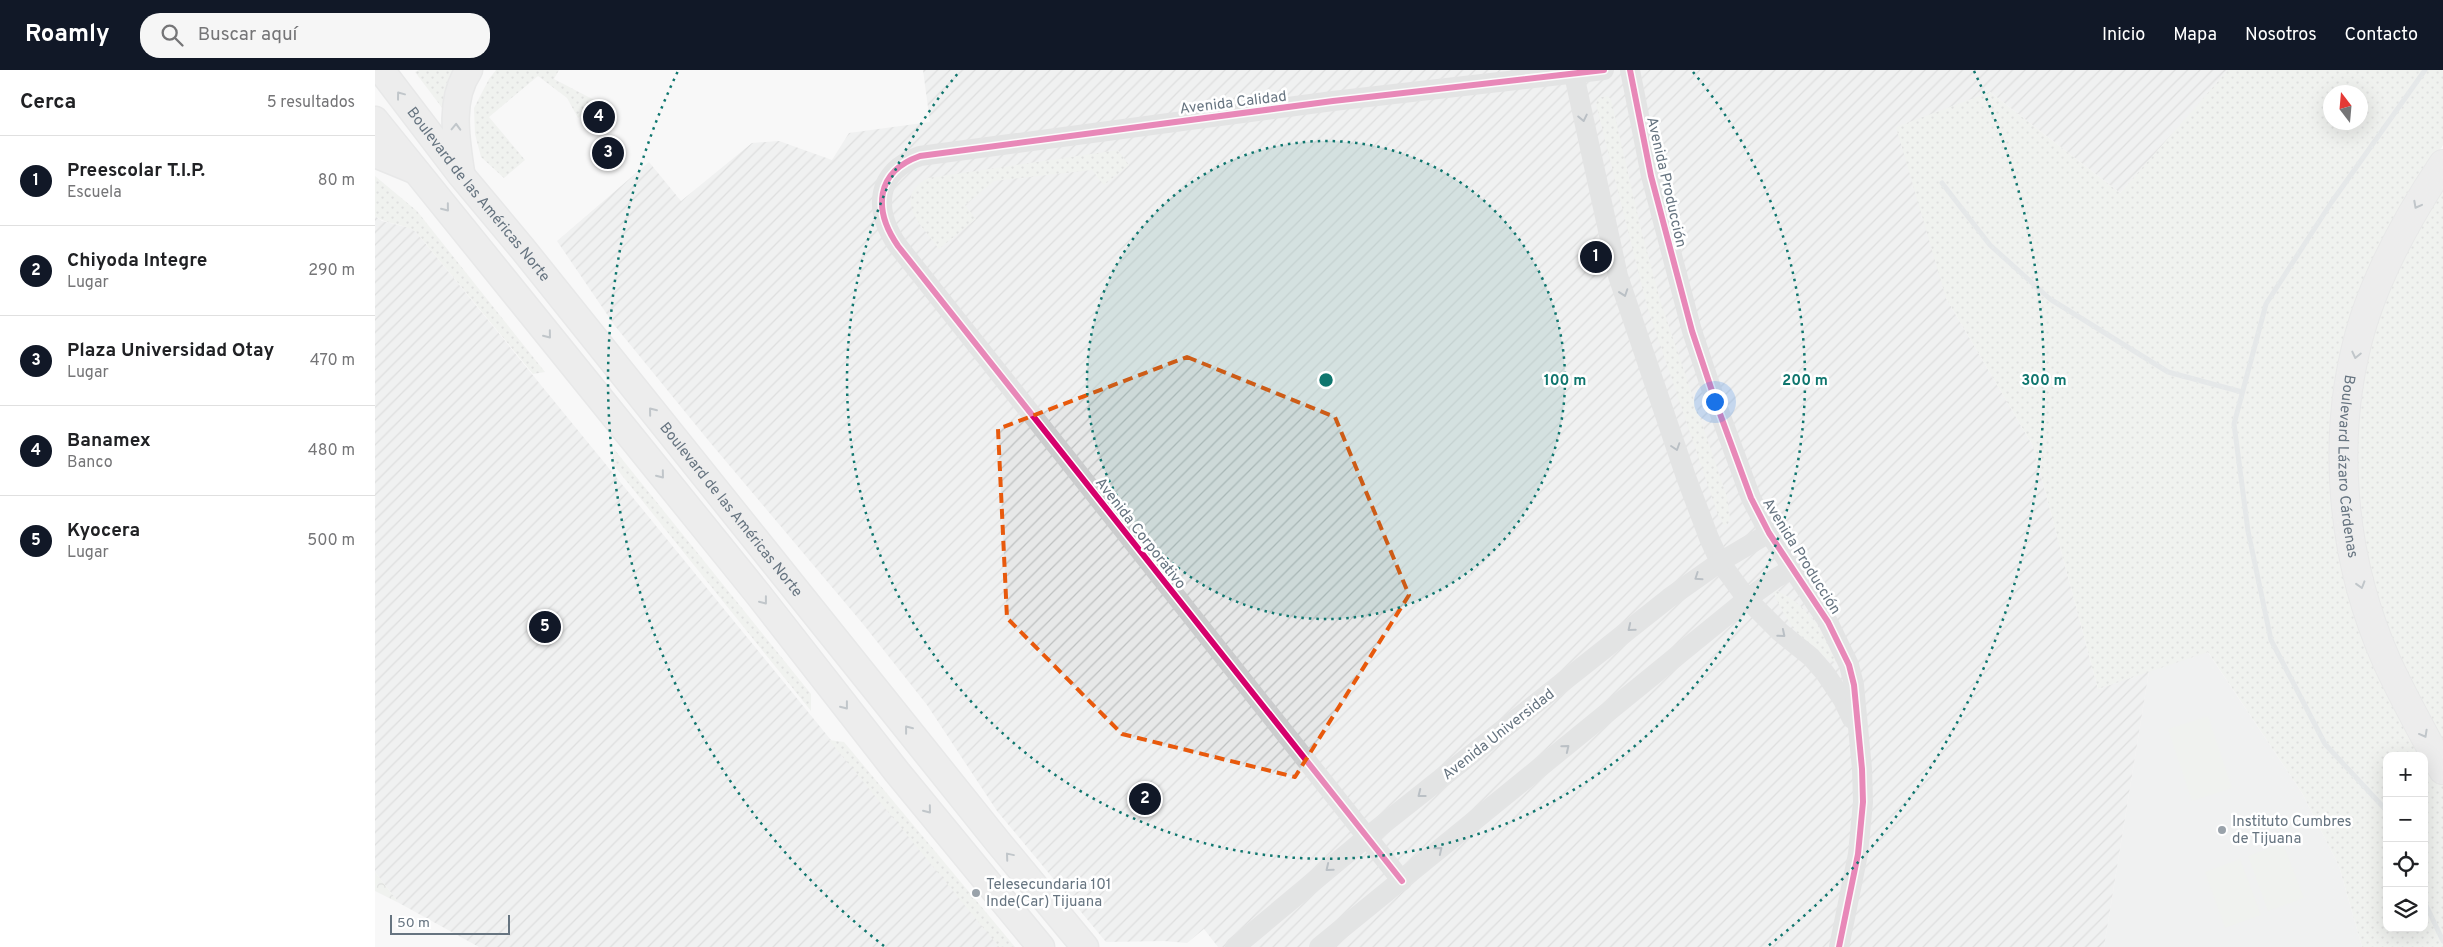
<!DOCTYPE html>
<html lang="es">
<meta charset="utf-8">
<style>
:root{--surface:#fff;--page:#f6f6f6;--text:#202124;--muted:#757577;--line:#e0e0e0;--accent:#111827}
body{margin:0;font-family:Overpass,sans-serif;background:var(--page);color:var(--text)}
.controls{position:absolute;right:15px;bottom:15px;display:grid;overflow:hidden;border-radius:10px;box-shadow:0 5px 20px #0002}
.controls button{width:45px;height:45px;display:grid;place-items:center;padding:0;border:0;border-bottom:1px solid var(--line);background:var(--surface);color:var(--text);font:25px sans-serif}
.compass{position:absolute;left:1948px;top:15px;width:45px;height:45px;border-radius:50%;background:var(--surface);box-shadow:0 5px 20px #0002;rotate:344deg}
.scale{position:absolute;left:15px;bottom:12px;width:120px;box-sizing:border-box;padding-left:5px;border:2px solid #667480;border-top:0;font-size:14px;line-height:18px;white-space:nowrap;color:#667480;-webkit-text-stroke:4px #fff;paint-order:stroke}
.you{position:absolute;left:1339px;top:331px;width:18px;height:18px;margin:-12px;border:4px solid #fff;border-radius:50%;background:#1a73e8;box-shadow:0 0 0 8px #1a73e833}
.badge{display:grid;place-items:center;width:32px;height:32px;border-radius:50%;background:var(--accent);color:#fff;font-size:16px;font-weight:700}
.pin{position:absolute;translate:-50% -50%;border:2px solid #fff;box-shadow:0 1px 5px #0006}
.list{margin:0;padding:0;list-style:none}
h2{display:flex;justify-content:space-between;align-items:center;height:65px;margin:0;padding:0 20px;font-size:21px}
h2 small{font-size:16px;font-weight:400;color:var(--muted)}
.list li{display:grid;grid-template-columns:32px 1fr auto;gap:15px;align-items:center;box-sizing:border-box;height:90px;padding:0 20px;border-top:1px solid var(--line)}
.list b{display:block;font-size:19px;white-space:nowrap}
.list p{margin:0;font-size:16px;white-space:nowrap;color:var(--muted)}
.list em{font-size:16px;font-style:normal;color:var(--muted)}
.icon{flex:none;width:28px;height:28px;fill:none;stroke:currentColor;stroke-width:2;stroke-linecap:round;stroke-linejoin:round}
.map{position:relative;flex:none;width:2068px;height:877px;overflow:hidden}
header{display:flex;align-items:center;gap:30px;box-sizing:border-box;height:70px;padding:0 25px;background:var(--accent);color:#fff}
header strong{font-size:24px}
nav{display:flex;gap:28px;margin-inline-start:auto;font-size:18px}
.search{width:350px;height:45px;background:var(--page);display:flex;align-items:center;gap:12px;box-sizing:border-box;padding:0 18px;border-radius:20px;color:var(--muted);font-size:19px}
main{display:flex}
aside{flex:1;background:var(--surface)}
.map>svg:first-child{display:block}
</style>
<header>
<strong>Roamly</strong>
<div class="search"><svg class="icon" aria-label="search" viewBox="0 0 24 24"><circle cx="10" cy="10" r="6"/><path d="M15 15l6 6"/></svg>Buscar aquí</div>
<nav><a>Inicio</a><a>Mapa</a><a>Nosotros</a><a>Contacto</a></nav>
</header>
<main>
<aside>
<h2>Cerca<small>5 resultados</small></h2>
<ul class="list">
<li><span class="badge">1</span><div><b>Preescolar T.I.P.</b><p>Escuela</p></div><em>80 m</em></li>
<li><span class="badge">2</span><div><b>Chiyoda Integre</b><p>Lugar</p></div><em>290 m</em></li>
<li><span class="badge">3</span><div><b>Plaza Universidad Otay</b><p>Lugar</p></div><em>470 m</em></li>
<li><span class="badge">4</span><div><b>Banamex</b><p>Banco</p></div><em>480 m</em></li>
<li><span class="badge">5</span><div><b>Kyocera</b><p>Lugar</p></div><em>500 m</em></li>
</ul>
</aside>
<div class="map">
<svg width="2068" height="877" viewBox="0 0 2068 877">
<defs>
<pattern id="industrial-furrows" width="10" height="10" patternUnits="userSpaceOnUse" patternTransform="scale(1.25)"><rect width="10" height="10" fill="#e7e8e8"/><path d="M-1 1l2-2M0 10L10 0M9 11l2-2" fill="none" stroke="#bfc1c1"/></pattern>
<pattern id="grass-dots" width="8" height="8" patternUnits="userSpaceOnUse" patternTransform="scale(1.25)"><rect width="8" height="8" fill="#e7eae5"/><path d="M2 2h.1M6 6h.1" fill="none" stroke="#bfc2bf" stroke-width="1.8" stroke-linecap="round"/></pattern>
<pattern id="forest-crowns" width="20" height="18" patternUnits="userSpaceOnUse" patternTransform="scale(1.25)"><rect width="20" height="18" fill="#e7eae5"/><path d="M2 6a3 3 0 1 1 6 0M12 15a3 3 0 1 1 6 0" fill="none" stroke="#bfc2bf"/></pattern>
</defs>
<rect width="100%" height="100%" fill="#f8f8f8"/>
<path fill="#e7e8e8" d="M1832 581 1927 723 1964 796 1987 877H1729L1774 601Z"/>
<g fill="url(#industrial-furrows)">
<path d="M548 0H1855L1745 123 1615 22 1571 228 1658 376 1723 619 1774 601 1729 877H843L829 859 812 873 789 871 731 872 622 741 552 635 488 554 333 370 240 256 182 171 274 92 306 131 377 73 404 71 457 90 474 63 555 52Z"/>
<path d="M0 146 7 151 35 158 41 162 625 877H104L24 833 0 802Z"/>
</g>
<g fill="url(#grass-dots)" fill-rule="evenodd">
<path d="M44 0H87L74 47 40 2Z"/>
<path d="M121 0H184L179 9 223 32 203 48 192 28 163 6 114 47 150 90 129 108 106 87 100 64 99 38 114 9Z"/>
<path d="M1853 0H2068V75L2046 107 2068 121V877H1987L1964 796 1927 723 1833 582 1723 619 1658 376 1571 228 1521 57 1615 22 1745 123ZM1956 22H1986V52H1956ZM2012 686H2049V858H2012Z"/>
<path d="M1232 26 1236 29 1266 159 1286 233 1352 427 1355 448 1353 454 1349 455 1343 445 1272 236 1221 34 1223 28Z"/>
<path d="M743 80 754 95 729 115 717 100 619 111 590 135 601 149 564 179C548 157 515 128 553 108Z"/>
<path d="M0 106 42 141 170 302 158 304 41 162C28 153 12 155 0 146Z"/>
<path d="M239 379 436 624V641L237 393Z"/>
<path d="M1397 518C1432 534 1443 554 1461 587L1460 592C1433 585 1405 543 1397 518Z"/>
<path d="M454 670 469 672 640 877H624Z"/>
</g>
<path fill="url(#forest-crowns)" d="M0 802 24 833 0 821Z"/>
<g fill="#e7eae5">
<path d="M1833 646 1857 718 1817 731 1793 659Z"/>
<path d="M1908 773 1929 828 1893 841 1873 786Z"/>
<path d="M1865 789 1886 845 1850 858 1830 802Z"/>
</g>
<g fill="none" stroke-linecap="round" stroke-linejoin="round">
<g stroke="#ced5d8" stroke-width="5">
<path d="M1567 113 1615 175 1675 229 1793 302 1867 322"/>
<path d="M2012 741 1950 674 1896 570 1873 461 1859 354 1891 234 1956 133 2050 0"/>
<path d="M2049 831 2068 871"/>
</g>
<defs>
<g id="major">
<path id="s1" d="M6 0 86 105 147 178 623 772 710 877"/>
<path d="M0 50 383 524 522 702 666 877"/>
<path d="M0 84 39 100"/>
<path d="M86 102C81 69 74 29 94 0"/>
</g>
<g id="highway">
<path id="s2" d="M2068 94C2036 142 2007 194 1989 249 1954 360 1965 486 2012 592 2029 629 2049 665 2068 700"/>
</g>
</defs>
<use href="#major" stroke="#d4d5d6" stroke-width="29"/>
<use href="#highway" stroke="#d4d5d5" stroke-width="30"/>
<g stroke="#cbcccd" stroke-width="20">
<path d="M1198 0 1243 206 1311 407 1334 468 1345 492 1372 529 1405 562 1436 587 1450 603 1468 630 1477 649"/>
<path d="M1255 0 1276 106 1317 261 1341 333 1376 428 1394 463 1453 552 1474 595 1479 615 1487 699 1488 732 1483 784 1464 877"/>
<path d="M1027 811 523 176C498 140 500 102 545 86L958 31 1229 0"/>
<path d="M860 877 992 767 1294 528 1345 492 1394 463"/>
<path d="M944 877 1372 529 1401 508 1419 498"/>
</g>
<use href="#major" stroke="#dfe0e0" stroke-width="26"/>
<use href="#highway" stroke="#dfe0e0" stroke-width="28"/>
<defs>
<g id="cycleway">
<path d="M1255 0 1276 106 1317 261 1341 333 1376 428 1394 463 1453 552 1474 595 1479 615 1487 699 1488 732 1483 784 1464 877"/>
<path d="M1027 811 523 176C498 140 500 102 545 86L958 31 1229 0"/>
</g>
</defs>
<use href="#cycleway" stroke="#fff" stroke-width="9"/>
<use href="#cycleway" stroke="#d6006c" stroke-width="6"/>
</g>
<defs><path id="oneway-chevron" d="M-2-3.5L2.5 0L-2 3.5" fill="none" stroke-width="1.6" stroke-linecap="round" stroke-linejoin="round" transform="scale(1.25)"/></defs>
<g stroke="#7e8a93">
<use href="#oneway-chevron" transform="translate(25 25) rotate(-127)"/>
<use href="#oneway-chevron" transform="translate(81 57) rotate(-88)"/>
<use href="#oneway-chevron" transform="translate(2042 135) rotate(118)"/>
<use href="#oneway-chevron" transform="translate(71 138) rotate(51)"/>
<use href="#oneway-chevron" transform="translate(173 265) rotate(51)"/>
<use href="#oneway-chevron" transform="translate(1981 285) rotate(103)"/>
<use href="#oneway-chevron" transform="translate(277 341) rotate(-129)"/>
<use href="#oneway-chevron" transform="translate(286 405) rotate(51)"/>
<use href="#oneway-chevron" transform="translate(1986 515) rotate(73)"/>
<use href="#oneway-chevron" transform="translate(389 531) rotate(52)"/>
<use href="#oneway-chevron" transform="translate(470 636) rotate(52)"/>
<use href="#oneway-chevron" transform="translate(533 659) rotate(-128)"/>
<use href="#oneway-chevron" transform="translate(2049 664) rotate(61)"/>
<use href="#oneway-chevron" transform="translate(553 740) rotate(51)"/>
<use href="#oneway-chevron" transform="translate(634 786) rotate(-130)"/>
</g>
<g stroke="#707d88">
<use href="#oneway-chevron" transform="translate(1208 48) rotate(78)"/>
<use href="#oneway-chevron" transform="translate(1249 223) rotate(71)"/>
<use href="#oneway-chevron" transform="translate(1301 377) rotate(72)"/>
<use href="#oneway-chevron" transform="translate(1323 507) rotate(146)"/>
<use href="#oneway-chevron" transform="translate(1256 558) rotate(141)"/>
<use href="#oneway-chevron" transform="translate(1407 564) rotate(40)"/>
<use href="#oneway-chevron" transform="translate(1191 678) rotate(-39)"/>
<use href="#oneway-chevron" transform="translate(1046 724) rotate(142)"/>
<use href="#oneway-chevron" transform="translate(1064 780) rotate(-39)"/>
<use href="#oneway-chevron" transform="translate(954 798) rotate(141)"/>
</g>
<path d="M0 0H2068V877H0ZM812 287 960 347 1034 525 920 707 747 664 632 548 623 359Z" fill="#f8f8f8" fill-opacity=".55" fill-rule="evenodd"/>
<path fill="none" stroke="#e8590c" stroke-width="4" stroke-dasharray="10 6" stroke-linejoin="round" d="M812 287 960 347 1034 525 920 707 747 664 632 548 623 359Z"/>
<circle cx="951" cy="310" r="239" fill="#0f766e" fill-opacity=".12"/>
<g fill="none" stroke="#0f766e" stroke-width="2.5" stroke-dasharray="2.5 5">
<circle cx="951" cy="310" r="239"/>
<path d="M1318 2A479 479 0 1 1 584 2"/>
<path d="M509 876A718 718 0 0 1 303 1M1599 1A718 718 0 0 1 1393 876"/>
</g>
<g fill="#99a2aa" stroke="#fff" stroke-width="2">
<circle cx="1847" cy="760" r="5"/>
<circle cx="601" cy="823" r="5"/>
</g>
<g text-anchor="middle" stroke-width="5" stroke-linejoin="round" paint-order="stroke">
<g font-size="15" fill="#667480" stroke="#fff">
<text transform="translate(858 32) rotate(-7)" y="5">Avenida Calidad</text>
<text transform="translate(1292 112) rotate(77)" y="5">Avenida Producción</text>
<text dy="5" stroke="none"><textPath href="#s1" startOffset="158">Boulevard de las Américas Norte</textPath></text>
<text dy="5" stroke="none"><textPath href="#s2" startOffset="324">Boulevard Lázaro Cárdenas</textPath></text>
<text dy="5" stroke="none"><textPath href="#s1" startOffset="562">Boulevard de las Américas Norte</textPath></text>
<text transform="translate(766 463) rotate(52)" y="5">Avenida Corporativo</text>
<text transform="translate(1427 486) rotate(58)" y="5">Avenida Producción</text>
<text transform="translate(1123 664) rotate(-38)" y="5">Avenida Universidad</text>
</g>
<g font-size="15" fill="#667480" stroke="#fff" text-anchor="start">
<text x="1857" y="756">Instituto Cumbres<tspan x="1857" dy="17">de Tijuana</tspan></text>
<text x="611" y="819">Telesecundaria 101<tspan x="611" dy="17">Inde(Car) Tijuana</tspan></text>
</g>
</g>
<circle cx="951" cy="310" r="8" fill="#0f766e" stroke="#fff" stroke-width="2.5"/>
<g font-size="15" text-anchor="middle" font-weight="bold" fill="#0f766e" stroke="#fff" stroke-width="5" stroke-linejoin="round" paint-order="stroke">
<text x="1190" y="315">100 m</text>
<text x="1430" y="315">200 m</text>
<text x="1669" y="315">300 m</text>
</g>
</svg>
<div class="controls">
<button>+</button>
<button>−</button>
<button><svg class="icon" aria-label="locate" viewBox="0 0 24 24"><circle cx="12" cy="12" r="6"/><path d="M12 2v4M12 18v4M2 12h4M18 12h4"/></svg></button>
<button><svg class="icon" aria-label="layers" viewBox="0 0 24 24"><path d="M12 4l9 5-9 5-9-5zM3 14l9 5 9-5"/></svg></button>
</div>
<svg class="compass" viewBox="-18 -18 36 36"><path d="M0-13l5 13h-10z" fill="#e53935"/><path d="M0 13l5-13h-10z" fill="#757577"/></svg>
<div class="scale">50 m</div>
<div class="you"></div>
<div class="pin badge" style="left:1221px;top:187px">1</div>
<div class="pin badge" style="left:770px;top:729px">2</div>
<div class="pin badge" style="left:233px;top:83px">3</div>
<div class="pin badge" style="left:224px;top:47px">4</div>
<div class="pin badge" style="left:170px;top:557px">5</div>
</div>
</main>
